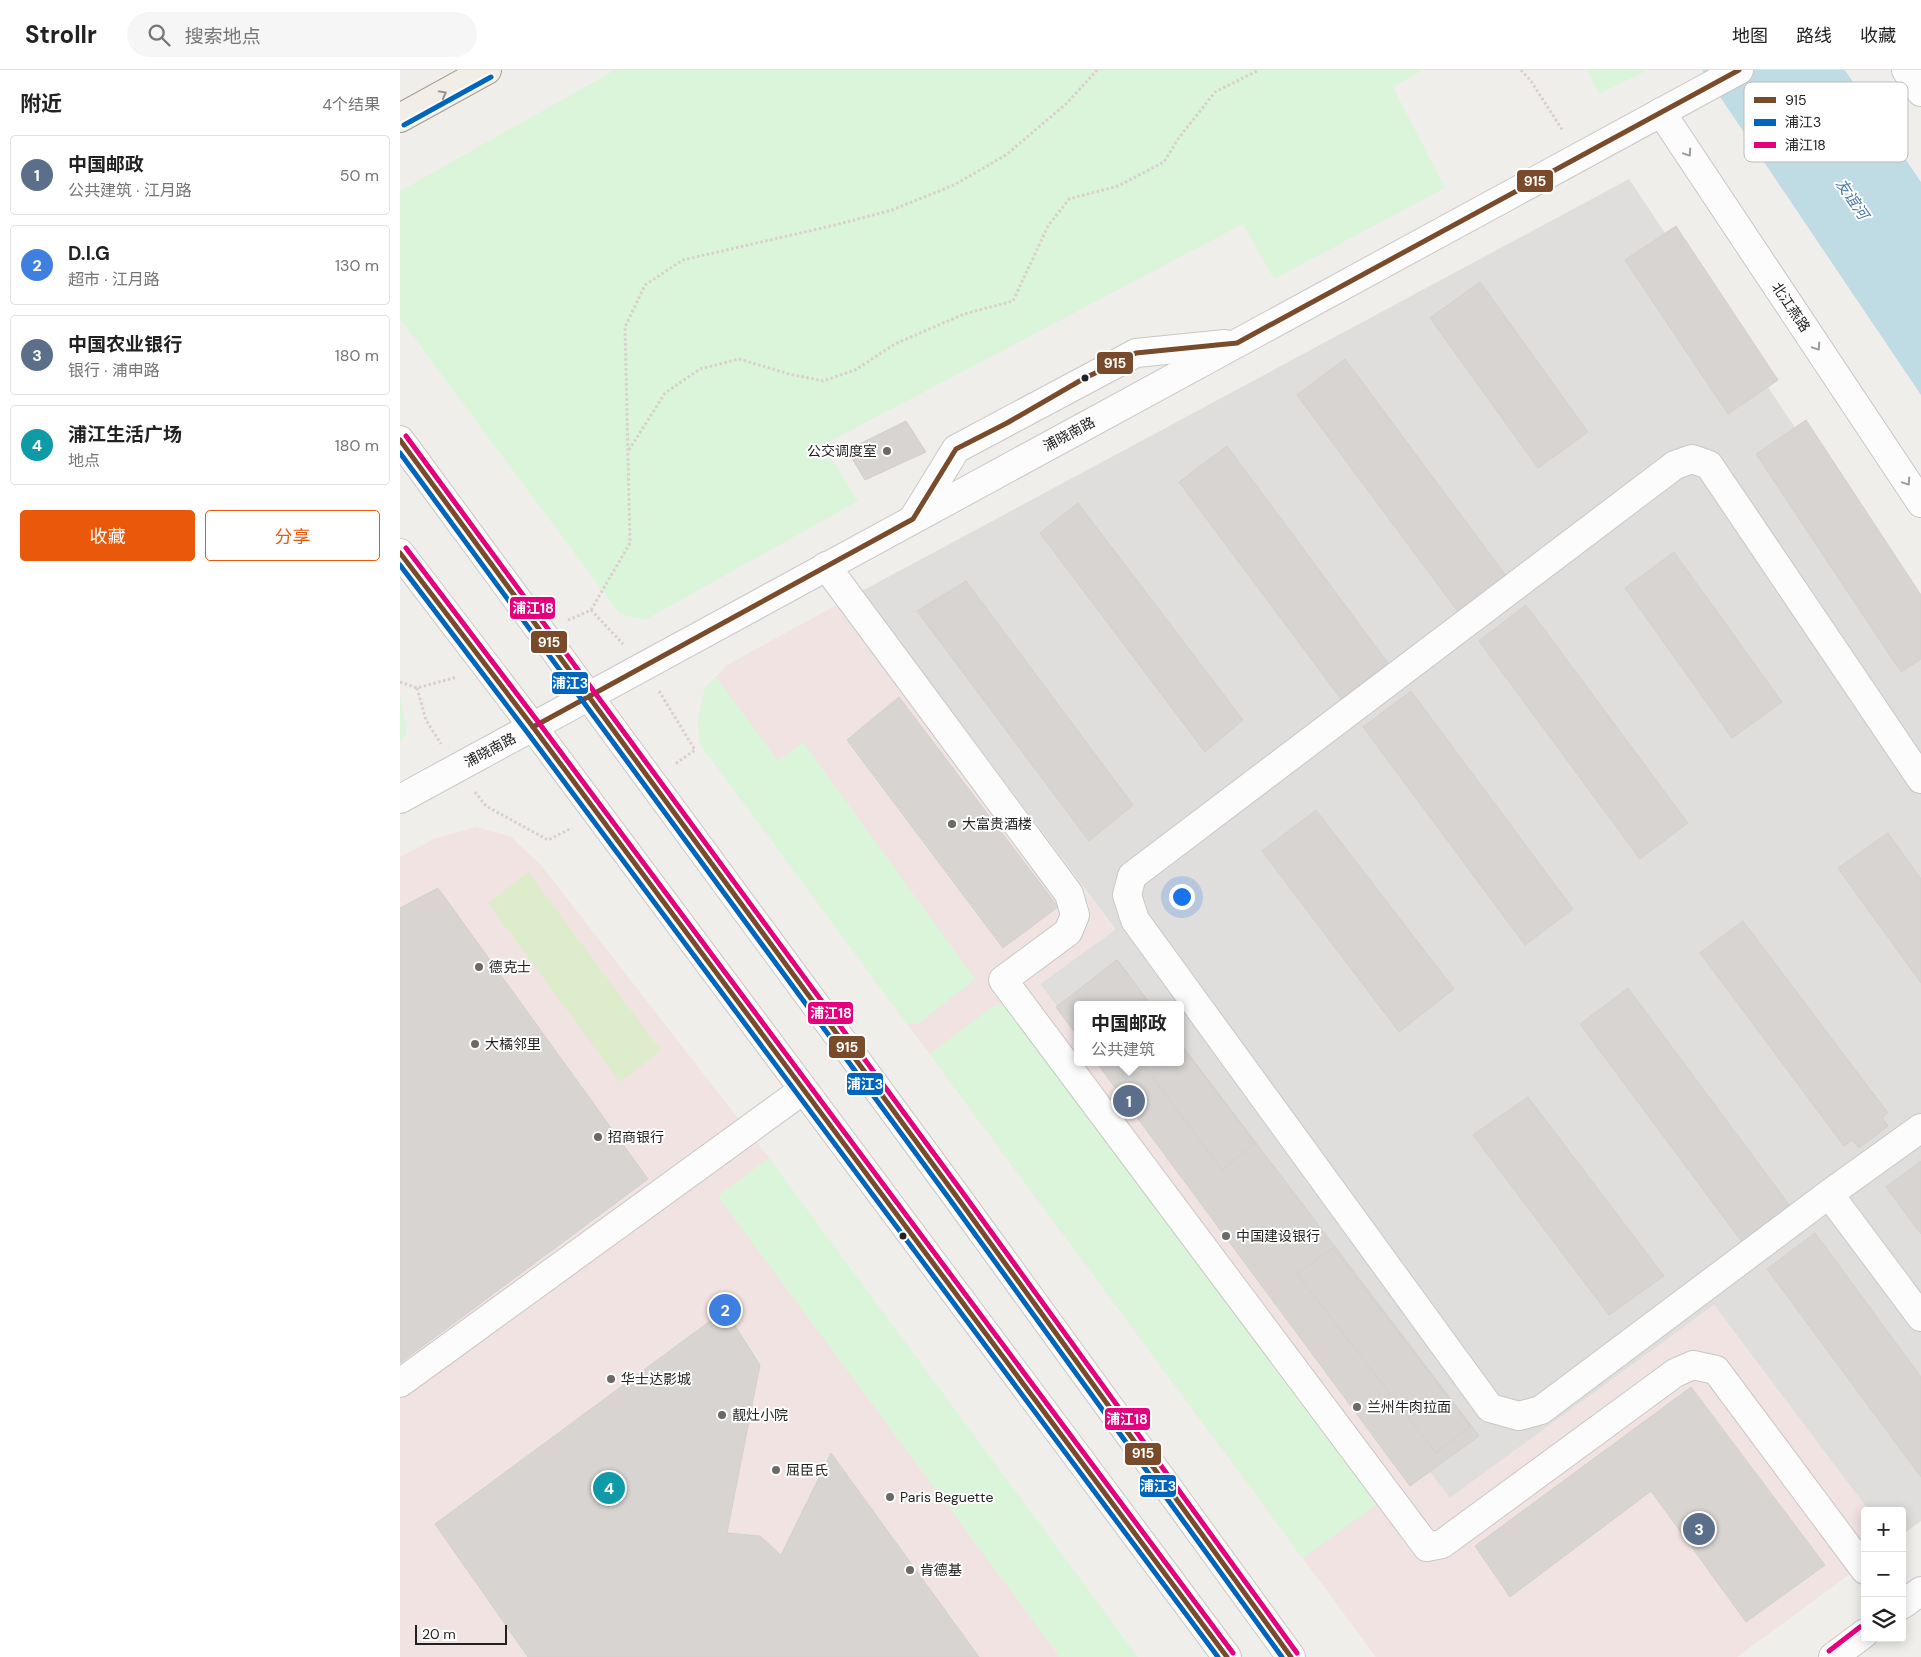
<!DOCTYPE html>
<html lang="zh">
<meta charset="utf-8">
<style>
:root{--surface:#fff;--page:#f6f6f6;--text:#222;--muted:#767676;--line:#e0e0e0;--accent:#ea580c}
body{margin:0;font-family:"DM Sans","Noto Sans SC",sans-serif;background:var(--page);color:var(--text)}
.controls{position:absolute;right:15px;bottom:15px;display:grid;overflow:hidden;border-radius:5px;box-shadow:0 2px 12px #0003}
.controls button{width:45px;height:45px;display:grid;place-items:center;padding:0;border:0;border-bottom:1px solid var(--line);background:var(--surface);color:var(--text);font:25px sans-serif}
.scale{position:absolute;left:15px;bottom:12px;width:92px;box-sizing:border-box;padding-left:5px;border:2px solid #222;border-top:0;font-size:14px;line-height:18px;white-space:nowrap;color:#222;-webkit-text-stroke:4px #fff;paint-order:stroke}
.you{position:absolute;left:781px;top:826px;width:18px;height:18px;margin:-12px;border:4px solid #fff;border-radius:50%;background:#1a73e8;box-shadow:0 0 0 8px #1a73e833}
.badge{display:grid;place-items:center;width:32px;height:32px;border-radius:50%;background:var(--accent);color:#fff;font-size:16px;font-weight:700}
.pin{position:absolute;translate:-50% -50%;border:2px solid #fff;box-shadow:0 1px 5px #0006}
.popup{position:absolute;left:674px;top:931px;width:110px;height:65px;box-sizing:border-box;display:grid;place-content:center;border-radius:5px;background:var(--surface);filter:drop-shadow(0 1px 4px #0005);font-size:16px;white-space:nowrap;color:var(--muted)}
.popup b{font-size:19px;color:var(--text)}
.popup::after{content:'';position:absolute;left:50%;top:100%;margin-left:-10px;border:10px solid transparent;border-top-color:var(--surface)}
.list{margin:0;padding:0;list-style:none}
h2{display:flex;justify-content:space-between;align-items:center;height:65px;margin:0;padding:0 20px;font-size:21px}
h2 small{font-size:16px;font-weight:400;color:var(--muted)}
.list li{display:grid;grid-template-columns:32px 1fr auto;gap:15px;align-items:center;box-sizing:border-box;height:80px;margin:0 10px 10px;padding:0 10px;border:1px solid var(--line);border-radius:5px}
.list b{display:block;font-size:19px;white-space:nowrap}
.list p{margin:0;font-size:16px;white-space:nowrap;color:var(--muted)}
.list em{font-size:16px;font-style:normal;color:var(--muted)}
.actions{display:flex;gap:10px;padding:15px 20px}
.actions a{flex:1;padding:11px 0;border:1px solid var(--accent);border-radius:5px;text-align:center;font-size:18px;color:var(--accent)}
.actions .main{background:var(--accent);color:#fff}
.icon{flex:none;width:28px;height:28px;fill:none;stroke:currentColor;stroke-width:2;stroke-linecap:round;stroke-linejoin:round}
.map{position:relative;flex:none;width:1521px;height:1587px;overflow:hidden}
header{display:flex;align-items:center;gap:30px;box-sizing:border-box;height:70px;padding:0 25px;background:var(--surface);border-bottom:1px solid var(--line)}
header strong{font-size:24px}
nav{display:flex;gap:28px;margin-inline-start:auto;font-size:18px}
.search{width:350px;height:45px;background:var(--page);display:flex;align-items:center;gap:12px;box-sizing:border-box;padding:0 18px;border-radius:28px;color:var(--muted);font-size:19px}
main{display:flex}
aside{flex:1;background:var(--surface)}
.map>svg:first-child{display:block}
</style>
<header>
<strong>Strollr</strong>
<div class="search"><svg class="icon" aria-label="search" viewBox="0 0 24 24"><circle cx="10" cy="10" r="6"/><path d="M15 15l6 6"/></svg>搜索地点</div>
<nav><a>地图</a><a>路线</a><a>收藏</a></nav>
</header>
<main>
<aside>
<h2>附近<small>4个结果</small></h2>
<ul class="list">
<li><span class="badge" style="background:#5c6f8a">1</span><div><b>中国邮政</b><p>公共建筑 · 江月路</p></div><em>50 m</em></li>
<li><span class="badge" style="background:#3f7fe0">2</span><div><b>D.I.G</b><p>超市 · 江月路</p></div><em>130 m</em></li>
<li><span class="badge" style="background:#5c6f8a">3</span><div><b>中国农业银行</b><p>银行 · 浦申路</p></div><em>180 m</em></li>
<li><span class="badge" style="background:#0f9aa8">4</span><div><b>浦江生活广场</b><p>地点</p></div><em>180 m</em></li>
</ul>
<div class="actions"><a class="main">收藏</a><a>分享</a></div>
</aside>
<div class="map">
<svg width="1521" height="1587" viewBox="0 0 1521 1587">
<rect width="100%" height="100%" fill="#f0eeeb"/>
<path fill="#dfdedc" d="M1229 109 1521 546V1451L1502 1465V1441H1469L1314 1235 1050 1428 1010 1416 780 992V935H678V965L640 914 715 859 462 521Z"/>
<g fill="#f1e3e1">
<path d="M462 521 715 860 640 914 678 967V992H696L1010 1416 1030 1402 1050 1428 1314 1235 1469 1441H1465V1493L1337 1587H976L300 674 298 649 305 618 327 595Z"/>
<path d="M76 757 110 766 141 795 369 1088 319 1127 660 1587H0V787L36 768Z"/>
</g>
<path fill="#ddeccb" d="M128 802 261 981 220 1012 88 833Z"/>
<g fill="#daf5da">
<path d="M215 0H1023L993 17 1045 118 874 209 843 154 423 375 458 431 245 550 220 544 0 249V121Z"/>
<path d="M1187 0H1248L1199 24Z"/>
<path d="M316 607 378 691 403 672 575 909 518 954H507L300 674 298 649 305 618Z"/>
<path d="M0 625 7 663 0 673Z"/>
<path d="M599 935 611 940 977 1434 903 1488 530 984 592 937Z"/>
<path d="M369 1088 738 1587H660L318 1126Z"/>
</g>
<path fill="#bfdbe3" d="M1302 0H1445L1521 112V325Z"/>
<g fill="#d7d4d2" stroke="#d3d0cc">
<path d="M1276 156 1378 310 1328 344 1225 190Z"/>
<path d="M1080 212 1188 362 1138 398 1030 248Z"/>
<path d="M945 289 1107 507 1059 543 897 325Z"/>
<path d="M1406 350 1521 525V589L1501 602 1356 384Z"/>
<path d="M506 351 526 382 465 410 447 380Z"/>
<path d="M827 376 988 593 941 629 779 412Z"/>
<path d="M678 433 843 650 805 682 640 463Z"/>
<path d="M1274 482 1382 632 1332 668 1225 518Z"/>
<path d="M566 511 733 735 689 771 517 541Z"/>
<path d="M1126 535 1288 753 1240 789 1079 571Z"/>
<path d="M1011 621 1173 839 1125 875 963 657Z"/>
<path d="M499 627 658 837 603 878 447 670Z"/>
<path d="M916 740 1054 919 999 962 862 781Z"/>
<path d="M1488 763 1521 809V913L1438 798Z"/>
<path d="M38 818 248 1109 0 1293V838Z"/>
<path d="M1343 851 1488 1043 1482 1048 1488 1056 1459 1078 1452 1070 1444 1076 1300 883Z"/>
<path d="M717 890 751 935H697L683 917Z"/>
<path d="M717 890 751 935H678V967L656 937Z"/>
<path d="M1228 918 1390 1136 1342 1172 1180 954Z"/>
<path d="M780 973 1079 1366 1010 1416 696 992H780Z"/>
<path d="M780 974 855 1073 822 1100 741 992H780Z"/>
<path d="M1128 1027 1264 1206 1209 1245 1073 1065Z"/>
<path d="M1521 1091V1164L1486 1117Z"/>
<path d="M1415 1163 1521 1307V1407L1367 1199Z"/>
<path d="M933 1178 1070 1356 1036 1383 897 1204Z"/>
<path d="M325 1240 360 1295 327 1463 360 1466 381 1485 431 1383 579 1587H128L35 1454Z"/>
<path d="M1291 1317 1425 1495 1346 1552 1251 1421 1110 1527 1075 1476Z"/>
</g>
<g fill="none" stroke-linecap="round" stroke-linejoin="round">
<defs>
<g id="minor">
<path d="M1506 0 1521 22"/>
<path d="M1261 42 1521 433"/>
<path d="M0 370 554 1123 891 1587"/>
<path d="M513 449 556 379 736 283 825 274"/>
<path d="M0 483 133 657 827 1587"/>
<path d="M426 496 669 824 675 845 668 862 603 910 1027 1477 1042 1474 1275 1303 1293 1295 1316 1300 1465 1500"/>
<path d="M1521 709 1309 395 1292 389 1275 395 732 806 727 825 735 850 1090 1338 1119 1346 1141 1340 1429 1124 1521 1058"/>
<path d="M0 729 1339 0"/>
<path d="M1429 1124 1521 1247"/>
<path d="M0 1313 403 1020"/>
<path d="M1502 1535 1521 1521"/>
<path d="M1433 1587 1465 1563"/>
</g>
<path id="major" d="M0 48 87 0"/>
</defs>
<use href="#minor" stroke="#c9c8c7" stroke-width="30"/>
<use href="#major" stroke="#a79c86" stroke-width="30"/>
<g stroke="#dccecd" stroke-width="3" stroke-dasharray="2.5 2.5" stroke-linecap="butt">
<path d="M1121 0 1131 11 1163 61"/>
<path d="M229 380 265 323 300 299 339 289 389 304 423 311 455 300 495 274 564 244 613 231 648 156 669 129 718 116 764 92 778 69 815 22 859 0"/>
<path d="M191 540 223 574"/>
<path d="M168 550 191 540 230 473 225 257 245 215 283 190 435 155 492 140 554 115 606 85 667 33 697 0"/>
<path d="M0 612 17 618 57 607"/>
<path d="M17 618 26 650 41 674"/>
<path d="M259 621 295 680 275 694"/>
<path d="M75 722 86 736 148 770 172 758"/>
</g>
<use href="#minor" stroke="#fdfcfc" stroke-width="28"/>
<use href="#major" stroke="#f3ede7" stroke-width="28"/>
<defs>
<g id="bus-1">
<path d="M0 370 554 1123 891 1587"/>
<path d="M0 483 133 657 827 1587"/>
<path d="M133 657 513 449 556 379 607 353 683 309 736 283 837 273 1339 0"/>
</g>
<g id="bus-2">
<path d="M4 55 91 7"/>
<path d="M0 383 548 1127 882 1587"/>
<path d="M0 495 127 662 818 1587"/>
</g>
<g id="bus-3">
<path d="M6 366 560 1119 897 1583"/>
<path d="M6 478 139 653 833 1583"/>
<path d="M1429 1581 1460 1557"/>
</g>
</defs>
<use href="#bus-1" stroke="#fff" stroke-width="9"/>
<use href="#bus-2" stroke="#fff" stroke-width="9"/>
<use href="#bus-3" stroke="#fff" stroke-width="9"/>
<use href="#bus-1" stroke="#7a4b2a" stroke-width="5"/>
<use href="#bus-2" stroke="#0065bd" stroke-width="5"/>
<use href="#bus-3" stroke="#e5007d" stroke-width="5"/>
</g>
<defs><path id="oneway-chevron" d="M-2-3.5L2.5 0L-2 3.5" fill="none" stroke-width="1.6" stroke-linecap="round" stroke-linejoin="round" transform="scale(1.25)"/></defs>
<use stroke="#95928e" href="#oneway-chevron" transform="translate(43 24) rotate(-29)"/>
<g stroke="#9a9a9a">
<use href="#oneway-chevron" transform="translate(1288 83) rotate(56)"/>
<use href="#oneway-chevron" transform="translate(1417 277) rotate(56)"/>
<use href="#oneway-chevron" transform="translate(1507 412) rotate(56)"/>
</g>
<g fill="#222" stroke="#fff" stroke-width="2">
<circle cx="685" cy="308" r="4.5"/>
<circle cx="503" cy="1166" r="4.5"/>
</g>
<g fill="#6a6968" stroke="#fff" stroke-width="2">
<circle cx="487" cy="381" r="5"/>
<circle cx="552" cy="754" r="5"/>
<circle cx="79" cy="897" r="5"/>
<circle cx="75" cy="974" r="5"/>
<circle cx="198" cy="1067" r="5"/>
<circle cx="826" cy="1166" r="5"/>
<circle cx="211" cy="1309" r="5"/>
<circle cx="957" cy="1337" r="5"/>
<circle cx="322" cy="1345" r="5"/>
<circle cx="376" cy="1400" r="5"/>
<circle cx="490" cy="1427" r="5"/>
<circle cx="510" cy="1500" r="5"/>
</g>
<g text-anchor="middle" stroke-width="4" stroke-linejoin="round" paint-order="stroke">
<g font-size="14" fill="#222" stroke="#fff">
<text transform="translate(1391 237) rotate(56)" y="5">北江燕路</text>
<text transform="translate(669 364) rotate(-28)" y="5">浦晓南路</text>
<text transform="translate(90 680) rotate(-28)" y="5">浦晓南路</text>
</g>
<g font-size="14" fill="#222" stroke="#fff" text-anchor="start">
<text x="477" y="386" text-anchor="end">公交调度室</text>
<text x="562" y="759">大富贵酒楼</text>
<text x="89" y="902">德克士</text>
<text x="85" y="979">大橘邻里</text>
<text x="208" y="1072">招商银行</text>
<text x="836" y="1171">中国建设银行</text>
<text x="221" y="1314">华士达影城</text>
<text x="967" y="1342">兰州牛肉拉面</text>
<text x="332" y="1350">靓灶小院</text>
<text x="386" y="1405">屈臣氏</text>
<text x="500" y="1432">Paris Beguette</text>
<text x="520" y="1505">肯德基</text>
</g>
<g font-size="15" font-style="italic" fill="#4a7aab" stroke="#fff">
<text transform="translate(1452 129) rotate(56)" y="5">友谊河</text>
</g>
</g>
<rect x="1344" y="12" width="164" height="80" rx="8" fill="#fff" stroke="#bdbdbd" stroke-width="1"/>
<rect x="1354" y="27" width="22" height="6" fill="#7a4b2a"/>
<rect x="1354" y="49" width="22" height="7" fill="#0065bd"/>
<rect x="1354" y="72" width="22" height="6" fill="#e5007d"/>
<g font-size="14" fill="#222">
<text x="1385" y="35">915</text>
<text x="1385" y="57">浦江3</text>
<text x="1385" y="80">浦江18</text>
</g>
<g stroke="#fff" stroke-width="2">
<rect x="1116" y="99" width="38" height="24" rx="5" fill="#7a4b2a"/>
<rect x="696" y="281" width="38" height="24" rx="5" fill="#7a4b2a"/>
<rect x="109" y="526" width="47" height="24" rx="5" fill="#e5007d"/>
<rect x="130" y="560" width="38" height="24" rx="5" fill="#7a4b2a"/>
<rect x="151" y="601" width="38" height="24" rx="5" fill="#0065bd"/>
<rect x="407" y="931" width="47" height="24" rx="5" fill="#e5007d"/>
<rect x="428" y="965" width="38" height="24" rx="5" fill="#7a4b2a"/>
<rect x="446" y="1002" width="38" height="24" rx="5" fill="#0065bd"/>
<rect x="704" y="1337" width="47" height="24" rx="5" fill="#e5007d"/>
<rect x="724" y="1372" width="38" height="24" rx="5" fill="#7a4b2a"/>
<rect x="739" y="1404" width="38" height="24" rx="5" fill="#0065bd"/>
</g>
<g font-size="14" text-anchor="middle" font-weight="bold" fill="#fff">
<text x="1135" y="116">915</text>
<text x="715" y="298">915</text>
<text x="133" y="543">浦江18</text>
<text x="149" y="577">915</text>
<text x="170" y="618">浦江3</text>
<text x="431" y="948">浦江18</text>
<text x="447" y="982">915</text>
<text x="465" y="1019">浦江3</text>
<text x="727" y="1354">浦江18</text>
<text x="743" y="1388">915</text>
<text x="758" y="1421">浦江3</text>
</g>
</svg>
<div class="controls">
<button>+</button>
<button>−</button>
<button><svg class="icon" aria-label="layers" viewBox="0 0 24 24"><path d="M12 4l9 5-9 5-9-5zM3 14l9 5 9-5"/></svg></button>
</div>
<div class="scale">20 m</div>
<div class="you"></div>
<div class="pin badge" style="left:729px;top:1031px;background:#5c6f8a">1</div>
<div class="popup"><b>中国邮政</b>公共建筑</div>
<div class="pin badge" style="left:325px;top:1240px;background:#3f7fe0">2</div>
<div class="pin badge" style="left:1299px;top:1459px;background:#5c6f8a">3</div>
<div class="pin badge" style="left:209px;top:1418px;background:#0f9aa8">4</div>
</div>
</main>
